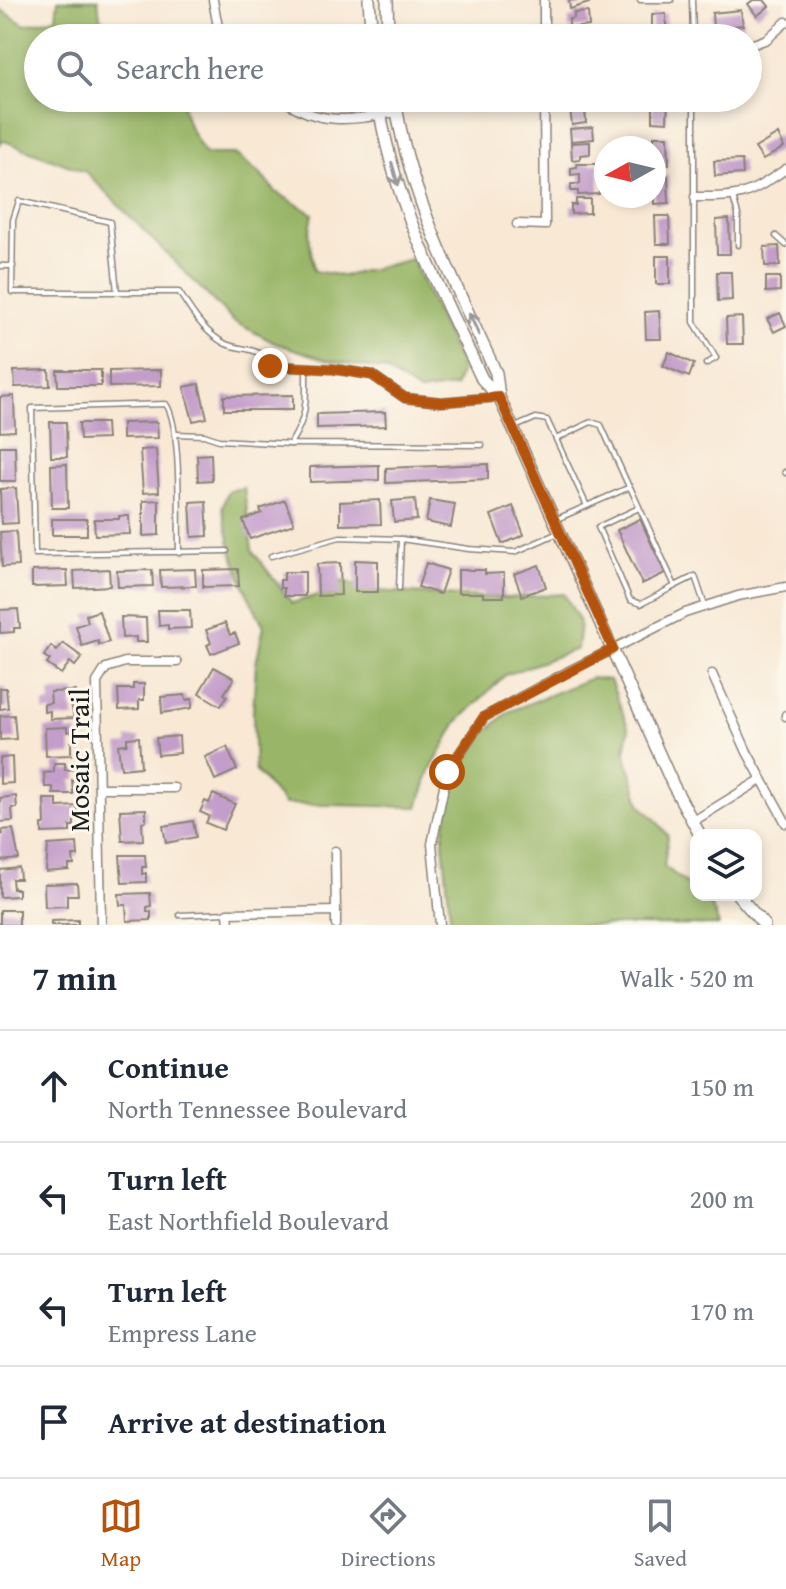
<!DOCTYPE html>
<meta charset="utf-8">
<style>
:root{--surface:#fff;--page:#f2f2f3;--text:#1f2937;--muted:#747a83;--line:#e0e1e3;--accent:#b45309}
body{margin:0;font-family:"Gentium Book Plus",serif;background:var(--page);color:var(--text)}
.controls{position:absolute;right:24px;bottom:24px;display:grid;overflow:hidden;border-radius:16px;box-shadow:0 4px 12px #0003}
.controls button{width:72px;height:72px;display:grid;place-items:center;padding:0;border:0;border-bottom:2px solid var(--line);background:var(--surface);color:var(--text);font:40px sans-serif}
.compass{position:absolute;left:594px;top:136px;width:72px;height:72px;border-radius:50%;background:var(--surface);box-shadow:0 4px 12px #0003;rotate:262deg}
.stop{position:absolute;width:24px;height:24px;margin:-18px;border:6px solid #b45309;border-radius:50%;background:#fff}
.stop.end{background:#b45309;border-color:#fff;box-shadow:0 2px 8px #0008}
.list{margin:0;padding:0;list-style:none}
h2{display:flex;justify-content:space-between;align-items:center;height:104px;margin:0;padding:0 32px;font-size:34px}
h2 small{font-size:26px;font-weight:400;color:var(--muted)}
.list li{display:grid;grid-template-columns:52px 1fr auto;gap:24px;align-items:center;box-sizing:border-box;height:112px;padding:0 32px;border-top:2px solid var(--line)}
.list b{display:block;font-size:30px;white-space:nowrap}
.list p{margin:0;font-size:26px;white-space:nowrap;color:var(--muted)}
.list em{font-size:26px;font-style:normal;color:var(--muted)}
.icon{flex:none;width:44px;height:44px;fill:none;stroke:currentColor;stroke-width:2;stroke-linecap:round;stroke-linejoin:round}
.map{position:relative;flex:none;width:786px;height:925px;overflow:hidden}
.search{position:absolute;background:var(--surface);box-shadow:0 4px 12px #0003;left:24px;right:24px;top:24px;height:88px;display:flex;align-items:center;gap:20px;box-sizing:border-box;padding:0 28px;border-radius:44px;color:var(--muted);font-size:30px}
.sheet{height:552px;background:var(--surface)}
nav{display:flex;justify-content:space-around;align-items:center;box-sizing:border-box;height:112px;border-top:2px solid var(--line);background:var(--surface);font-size:22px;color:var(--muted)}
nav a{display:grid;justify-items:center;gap:4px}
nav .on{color:var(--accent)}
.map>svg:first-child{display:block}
</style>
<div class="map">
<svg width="786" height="925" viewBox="0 0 786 925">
<rect width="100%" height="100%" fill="#fbf7ec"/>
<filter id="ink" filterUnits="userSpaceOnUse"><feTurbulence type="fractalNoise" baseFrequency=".0125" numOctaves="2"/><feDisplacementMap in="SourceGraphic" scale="16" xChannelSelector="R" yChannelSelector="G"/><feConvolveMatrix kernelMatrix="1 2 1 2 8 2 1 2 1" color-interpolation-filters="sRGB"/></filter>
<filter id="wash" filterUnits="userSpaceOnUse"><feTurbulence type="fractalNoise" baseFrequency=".006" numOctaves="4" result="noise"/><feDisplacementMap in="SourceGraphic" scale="32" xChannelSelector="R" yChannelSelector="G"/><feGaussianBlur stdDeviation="1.8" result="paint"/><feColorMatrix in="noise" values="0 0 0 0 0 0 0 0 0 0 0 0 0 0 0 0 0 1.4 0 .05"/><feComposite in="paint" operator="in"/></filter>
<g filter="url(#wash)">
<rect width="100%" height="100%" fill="#f8e8d4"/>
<g fill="#99b668" stroke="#5a6942" stroke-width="2">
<path d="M58 0H98L100 17 116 38H38V98H190L182 105 189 126 205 154H235L259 173 276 192 313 214 309 235 314 271 344 276 412 259 462 369 455 387 419 392 385 370 328 360 275 343 233 321 86 172 2 140 0 145V9L25 25 56 18Z"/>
<path d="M244 488 252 550 292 603 318 595 343 581 376 591 460 596 506 598 564 594 580 622 577 649 505 675 457 722 430 771 418 807 284 804 255 770 253 714 256 663 264 626 248 595 232 553 222 507 228 491Z"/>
<path d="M591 678 610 680 629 729 625 752 641 806 656 820 668 836 664 866 696 891V895C711 898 714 912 719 925H451L443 842 450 785 469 748 508 712Z"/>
</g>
<g id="blocks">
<g fill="#c49eca">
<path d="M569 0H589V3L570 9Z"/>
<path d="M753 0H764L769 6 757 16 748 4Z"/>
<path d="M741 10 743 25 713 28 712 13Z"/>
<path d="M588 12 589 26 569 28V19L574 18V13Z"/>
<rect x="652" y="14" width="14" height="24"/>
<rect x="569" y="30" width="19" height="8"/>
<path d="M576 98H595V103L576 104Z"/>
<path d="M653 98H668L667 122 653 121Z"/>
<path d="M585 107 586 123 572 125 570 109Z"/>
<path d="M593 127 594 139 571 141 570 129Z"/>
<path d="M778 134 784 147 763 160 755 148Z"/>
<path d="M654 136H668L669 164H654Z"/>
<path d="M590 142V154L580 155V159L572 160 571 143Z"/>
<path d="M742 160 743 174 715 176 714 161Z"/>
<path d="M577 164H599V194L578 195V191H571V184H580V174L571 175V168L577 167Z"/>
<path d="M654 176H668L669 203 655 204Z"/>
<path d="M576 199H590V213L571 214V205H576Z"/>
<path d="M655 216H669L670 244H656Z"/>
<path d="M729 219 730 254H717L716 220Z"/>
<path d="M779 246 780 266H765L764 247Z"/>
<rect x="656" y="256" width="14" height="28"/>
<path d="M717 272H731L732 300 718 301Z"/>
<path d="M766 277H780V291L766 292Z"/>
<path d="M659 311 661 339H646L645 312Z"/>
<path d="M780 313 786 326 774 332 767 319Z"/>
<path d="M742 317 743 344H727L726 318Z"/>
<path d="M669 352 694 364 689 377 663 366Z"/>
<path d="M49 370 50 386 15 387 14 371Z"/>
<path d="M57 370H101V386H58Z"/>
<path d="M161 370V386L109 387V371Z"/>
<path d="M199 384 207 418 193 421 184 387Z"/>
<path d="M293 395V410H224V396Z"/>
<path d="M14 396 15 431 0 432V397Z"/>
<path d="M385 412 386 426 317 428V414Z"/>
<path d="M50 422H66L67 457H51Z"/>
<path d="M157 422 158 438 122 439V423Z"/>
<path d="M79 423H106L107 439 80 440Z"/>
<path d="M0 446H15L16 481H0Z"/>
<path d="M156 449 159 492 143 493 140 450Z"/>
<path d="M211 454 212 480 198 481 197 455Z"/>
<path d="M67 464 68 508H52L51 465Z"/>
<path d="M488 464V479L386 483V468Z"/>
<path d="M379 465V480L310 482V467Z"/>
<path d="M16 488 18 523 1 524 0 489Z"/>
<path d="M415 499 417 520 394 522 392 501Z"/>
<path d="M159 500V535L143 536V501Z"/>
<path d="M285 500 294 524 250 539 243 520 262 513 260 509Z"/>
<path d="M380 500 381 524 340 525V502Z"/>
<path d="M430 500 455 504 451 527 426 522Z"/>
<path d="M206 501 208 536 192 537 190 502Z"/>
<path d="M513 506 524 535 502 544 491 515Z"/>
<path d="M119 516H129L130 534 95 535 94 519H119Z"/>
<rect x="52" y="519" width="35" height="16"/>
<path d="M640 519 665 573 642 584 617 530Z"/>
<path d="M16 531 18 566 2 567 0 532Z"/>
<path d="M355 560 378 561V592H355Z"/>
<path d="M340 563 341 595 318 596 317 564Z"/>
<path d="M426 563 448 570 440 594 418 587Z"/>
<path d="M539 565 546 587 522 596 514 574Z"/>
<path d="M109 569 110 586 75 588 74 571Z"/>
<path d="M195 569 196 586 161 587 160 570Z"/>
<path d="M238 569 239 586 203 587V570Z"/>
<path d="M67 570 68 586 32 587V571Z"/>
<path d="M152 570 153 586 118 587 117 571Z"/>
<path d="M458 570H485V574L504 573V597H483V593H458Z"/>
<path d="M284 572H305V596H284V588H280V580H284Z"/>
<path d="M18 609 20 628H14V632L0 633V610Z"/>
<path d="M158 610H190L191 628 168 629V625L159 626Z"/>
<path d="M99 611 109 642 99 645 98 641 82 646 76 626 88 622 86 615Z"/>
<path d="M121 617 146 618 147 642H136V637L122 638Z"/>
<path d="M225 623 230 635 235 633 239 643 211 654 207 645 211 643 206 630Z"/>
<path d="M63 643 82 657 75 666 70 662 61 674 47 664 50 660 44 656 51 646 57 651Z"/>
<path d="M214 667 234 678 224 694 227 696 221 706 199 693Z"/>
<path d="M133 684H144V700H139V709L119 710 118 689H133Z"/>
<path d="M0 688H6L8 708 0 709Z"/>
<path d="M76 691V702L71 703 74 718 50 719V711L44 712V704L51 703 50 692Z"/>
<path d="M185 695 186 700 192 699V708L162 713 161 697Z"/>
<path d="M14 715 16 739 0 740V716Z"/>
<path d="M67 727V732L77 731V742H71V755L46 756 45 728Z"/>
<path d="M179 736 180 753 158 755 156 738Z"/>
<path d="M139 737 141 767 121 769 118 745 127 744V738Z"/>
<path d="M227 747 237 770 215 780 205 757Z"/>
<path d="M12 757 13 783 0 784V758Z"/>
<path d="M54 763H65V770L77 769V780H72L73 794H53V787H45L44 773 54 772Z"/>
<path d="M213 794 235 804 223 830 206 823 209 816 200 812 205 801 209 803Z"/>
<path d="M16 796 17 808H12L13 821 0 822V798Z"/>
<path d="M44 799H57V807L77 806 78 817H74V826H70V832L42 833V824H45Z"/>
<path d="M146 809V821L142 822 143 840 122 841 120 810Z"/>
<path d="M193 821 196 837 166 843 163 826Z"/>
<path d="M13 829 19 859 0 861V835L3 834 2 830Z"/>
<path d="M77 843 78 856H73L74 865H69V870L46 872 48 845Z"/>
<path d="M120 855H145L146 867H142V874L146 873V882L122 883Z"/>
<path d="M19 868 20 879H12L13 889H18V896L0 897V870Z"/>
<path d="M77 883 78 895H67V906L45 907 44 884Z"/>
<path d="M150 893 151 906 147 907V912H151V920L127 921 126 905H120L119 894Z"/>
<rect x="0" y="910" width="19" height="15"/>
<path d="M78 920V925H51V921Z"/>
</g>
</g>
</g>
<g filter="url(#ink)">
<use href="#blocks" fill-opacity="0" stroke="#8a8278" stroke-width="2"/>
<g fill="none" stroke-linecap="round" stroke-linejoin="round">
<defs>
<g id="lane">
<path d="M640 0H671"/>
<path d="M692 0 693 38"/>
<path d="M694 98V322L716 358 706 364"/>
<path d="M733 197 738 215V245"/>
<path d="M776 236 786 245"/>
<path d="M0 266H13"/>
<path d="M117 292 110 222 19 201 13 220 12 292H179C191 311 205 334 226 344 240 350 257 347 267 360"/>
<path d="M515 427 536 418 547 420 587 506"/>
<path d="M175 434 204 435 219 440 290 444 482 445"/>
<path d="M556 439 591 422 601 425 629 487"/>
<path d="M290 444C308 416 306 402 306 370"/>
<path d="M785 472 786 473"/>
<path d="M639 508 598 527 630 600 641 604 675 586"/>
<path d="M557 519 630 487 675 586 695 576 705 606"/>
<path d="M179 553C178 521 182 427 166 404L32 408 35 554 227 551"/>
<path d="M271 556 340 537 401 539 469 549 515 552 558 533"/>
<path d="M399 588 401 539"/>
<path d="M180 915 226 913"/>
</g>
<g id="street">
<path d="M213 0 220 38"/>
<path d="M544 0V38"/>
<path d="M748 46 767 39 786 22"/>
<path d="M281 98C320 127 352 120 397 112"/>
<path d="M695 197C743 197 746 196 786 169"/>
<path d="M517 224 545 225 544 98"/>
<path d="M267 360 270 366 333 369 372 375 405 398 441 402 499 397"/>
<path d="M712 674 747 752 786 823"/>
<path d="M786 715V716"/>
<path d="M100 788H174"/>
<path d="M692 822 762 779"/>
<path d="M335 851 336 911"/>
<path d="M101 925 97 682 106 668 125 662H177"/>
<path d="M229 925 228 913 336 911V925"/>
<path d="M440 925 432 844 447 772 484 717 567 672 685 613 738 596 786 587"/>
</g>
<g id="secondary">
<path d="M369 0 372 38"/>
<path d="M387 0 388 38"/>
<path d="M378 98C391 198 440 289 482 379L499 397"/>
<path d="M395 98C408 195 456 285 496 373L499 397 673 785 700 835"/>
<path d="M738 895 764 925"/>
</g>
</defs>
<use href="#lane" stroke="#8a8278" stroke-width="7"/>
<use href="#street" stroke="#8a8278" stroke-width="11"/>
<use href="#secondary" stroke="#8a8278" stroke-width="14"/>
<use href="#lane" stroke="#fff" stroke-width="4"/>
<use href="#street" stroke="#fff" stroke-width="8"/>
<use href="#secondary" stroke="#fff" stroke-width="11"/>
</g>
<defs><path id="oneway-shaft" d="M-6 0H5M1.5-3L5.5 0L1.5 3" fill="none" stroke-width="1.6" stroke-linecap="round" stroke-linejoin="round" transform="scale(2)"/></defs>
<g stroke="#999">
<use href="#oneway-shaft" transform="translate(395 174) rotate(74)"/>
<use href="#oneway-shaft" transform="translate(474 324) rotate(-114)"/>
</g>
</g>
<g fill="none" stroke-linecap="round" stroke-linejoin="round" filter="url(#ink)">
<path stroke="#b45309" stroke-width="10" d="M270 366 333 369 372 375 405 398 441 402 499 397 613 649 484 717 447 772"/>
</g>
<g text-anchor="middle" stroke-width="6" stroke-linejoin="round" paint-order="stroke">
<g font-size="28" fill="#1c1c1c" stroke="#fbf7ec">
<text transform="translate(79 760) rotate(-90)" y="10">Mosaic Trail</text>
</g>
</g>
</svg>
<div class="controls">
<button><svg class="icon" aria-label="layers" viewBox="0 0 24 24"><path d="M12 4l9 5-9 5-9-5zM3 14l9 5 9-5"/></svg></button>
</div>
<svg class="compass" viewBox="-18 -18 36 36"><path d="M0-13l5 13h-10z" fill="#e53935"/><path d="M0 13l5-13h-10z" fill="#747a83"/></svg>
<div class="stop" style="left:447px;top:772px"></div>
<div class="stop end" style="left:270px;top:366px"></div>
<div class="search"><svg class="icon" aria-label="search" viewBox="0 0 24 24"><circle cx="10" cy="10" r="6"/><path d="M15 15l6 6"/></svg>Search here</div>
</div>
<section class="sheet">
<h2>7 min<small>Walk · 520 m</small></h2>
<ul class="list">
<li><svg class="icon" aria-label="ahead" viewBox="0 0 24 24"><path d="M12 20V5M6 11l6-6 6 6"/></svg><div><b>Continue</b><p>North Tennessee Boulevard</p></div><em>150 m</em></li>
<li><svg class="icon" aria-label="left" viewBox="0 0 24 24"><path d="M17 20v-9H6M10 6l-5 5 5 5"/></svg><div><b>Turn left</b><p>East Northfield Boulevard</p></div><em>200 m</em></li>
<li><svg class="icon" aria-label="left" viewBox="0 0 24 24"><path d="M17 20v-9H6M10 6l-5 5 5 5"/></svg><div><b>Turn left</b><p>Empress Lane</p></div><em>170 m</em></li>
<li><svg class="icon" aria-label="arrive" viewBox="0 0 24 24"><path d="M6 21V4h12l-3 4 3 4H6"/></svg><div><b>Arrive at destination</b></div></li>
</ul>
</section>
<nav>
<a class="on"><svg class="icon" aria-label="map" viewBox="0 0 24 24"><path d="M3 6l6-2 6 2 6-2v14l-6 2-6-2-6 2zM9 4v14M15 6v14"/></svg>Map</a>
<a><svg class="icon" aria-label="directions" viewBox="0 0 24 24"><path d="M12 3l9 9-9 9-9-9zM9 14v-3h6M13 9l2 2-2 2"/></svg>Directions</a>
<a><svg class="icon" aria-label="saved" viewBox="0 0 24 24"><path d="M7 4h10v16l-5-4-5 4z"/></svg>Saved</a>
</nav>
